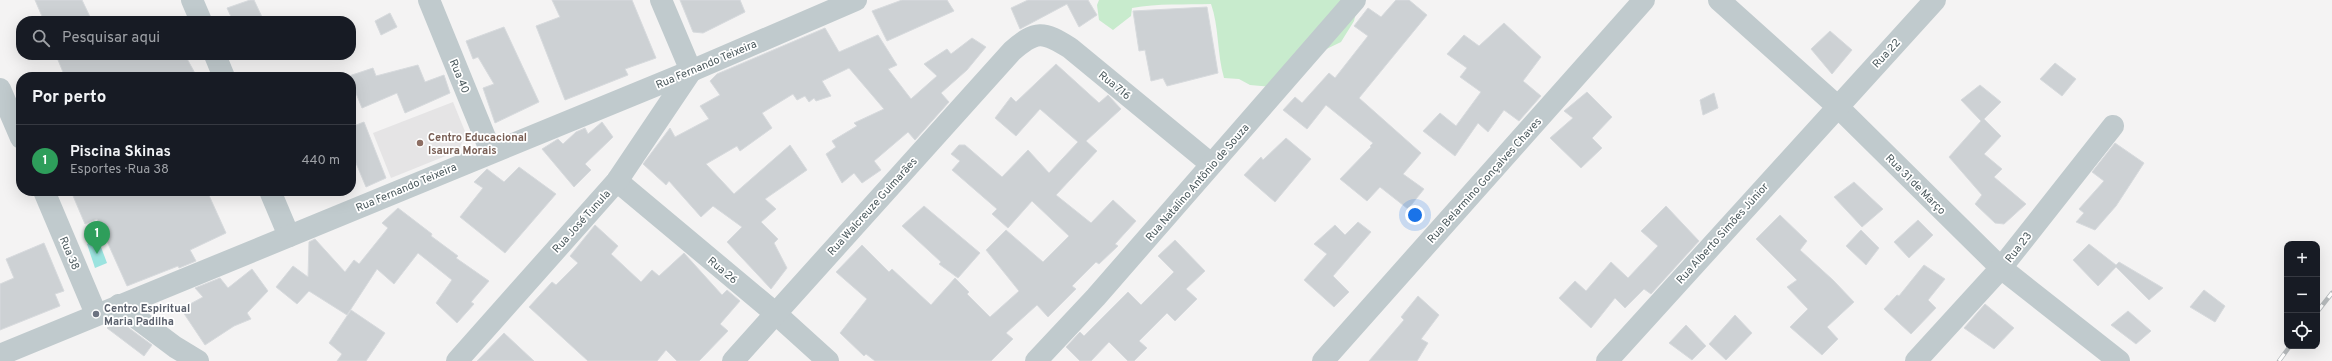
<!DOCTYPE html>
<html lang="pt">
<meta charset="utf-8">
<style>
:root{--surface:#171b24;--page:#20242c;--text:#f1f3f6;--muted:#9ea1a6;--line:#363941;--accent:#329fd0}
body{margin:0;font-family:Overpass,sans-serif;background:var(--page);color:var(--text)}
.controls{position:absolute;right:12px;bottom:12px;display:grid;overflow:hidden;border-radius:8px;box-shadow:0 4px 16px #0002}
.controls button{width:36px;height:36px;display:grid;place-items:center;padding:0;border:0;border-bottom:1px solid var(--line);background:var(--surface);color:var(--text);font:20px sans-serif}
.you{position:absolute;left:1415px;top:215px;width:14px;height:14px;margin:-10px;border:3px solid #fff;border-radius:50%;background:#1a73e8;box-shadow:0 0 0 6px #1a73e833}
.badge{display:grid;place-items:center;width:26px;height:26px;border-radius:50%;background:var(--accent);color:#fff;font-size:13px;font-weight:700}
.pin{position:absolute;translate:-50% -33px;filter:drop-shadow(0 1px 2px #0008)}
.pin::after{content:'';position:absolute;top:21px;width:14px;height:12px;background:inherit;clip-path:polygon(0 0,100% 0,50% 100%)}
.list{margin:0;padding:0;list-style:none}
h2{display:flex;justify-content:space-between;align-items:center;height:52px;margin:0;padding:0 16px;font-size:17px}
h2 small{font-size:13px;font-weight:400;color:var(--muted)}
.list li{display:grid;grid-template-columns:26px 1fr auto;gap:12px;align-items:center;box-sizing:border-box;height:72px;padding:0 16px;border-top:1px solid var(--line)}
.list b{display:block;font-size:15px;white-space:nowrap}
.list p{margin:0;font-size:13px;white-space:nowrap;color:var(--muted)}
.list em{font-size:13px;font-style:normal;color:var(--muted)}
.icon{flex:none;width:22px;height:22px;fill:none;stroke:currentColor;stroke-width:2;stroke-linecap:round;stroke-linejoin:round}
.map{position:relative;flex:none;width:2332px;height:361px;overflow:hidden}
.search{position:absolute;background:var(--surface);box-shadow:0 4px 16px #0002;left:16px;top:16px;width:340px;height:44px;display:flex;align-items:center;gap:10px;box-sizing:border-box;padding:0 14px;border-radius:16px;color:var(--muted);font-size:15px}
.panel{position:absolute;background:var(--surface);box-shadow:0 4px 16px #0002;left:16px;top:72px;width:340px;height:124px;border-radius:16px}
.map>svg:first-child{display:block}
</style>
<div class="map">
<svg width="2332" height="361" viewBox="0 0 2332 361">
<rect width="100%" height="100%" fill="#f4f3f3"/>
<path fill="#e5e4e5" d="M453 102 466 134 458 151 391 178 373 133Z"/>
<path fill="#c8ebcd" d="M1099 0H1359L1354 21 1341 42 1314 55 1272 87 1250 85 1239 79 1224 78C1217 54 1219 26 1211 4 1185 5 1158 3 1132 8L1131 16 1113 30 1099 20 1097 5Z"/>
<path fill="#9be3df" d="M98 239 107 263 95 268 87 244Z"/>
<g fill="#cdd1d4" stroke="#d7dadd">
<path d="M35 0H82L92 21H44Z"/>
<path d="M250 0H254L262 17 251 21H233L227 8Z"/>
<path d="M552 0H632L656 58 625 69 628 75 565 100 536 26 560 17Z"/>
<path d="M680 0H740L745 12 703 33 693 32Z"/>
<path d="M902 0H947L954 11 887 41 872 11Z"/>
<path d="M1028 0H1088L1097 15 1079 27 1067 4 1020 29 1011 8Z"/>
<path d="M1396 0H1409L1427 15 1359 98 1421 153 1403 174 1424 189 1408 209 1380 187 1367 201 1340 179 1371 147 1370 146 1373 143 1326 105 1307 129 1283 110 1295 97 1302 103 1329 73 1335 78 1368 36 1354 26 1368 8 1381 17Z"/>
<path d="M1207 7 1218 73 1167 86 1163 78 1151 81 1145 50 1139 51 1133 11Z"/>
<path d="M390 13 397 27 381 35 375 21Z"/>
<path d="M1504 23 1541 57 1523 81 1541 96 1519 121 1504 110 1488 132 1478 123 1455 156 1423 131 1440 113 1456 126 1481 92 1460 77 1467 68 1447 54 1464 35 1479 46Z"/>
<path d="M504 27 539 102 495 123 483 88 494 84 478 57 473 59 466 41Z"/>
<path d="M825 28 839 52 878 35 897 65 888 69 911 99 937 76 924 64 947 49 951 54 972 38 986 47 967 70 941 93 949 102 915 140 908 132 874 161 881 170 862 183 854 173 842 183 826 154 836 147 832 141 857 126 854 123 884 109 849 68 822 81 831 96 816 101 814 98 809 102 805 96 797 100 793 94 762 113 772 128 740 151 737 146 706 164 734 194 790 145 807 170 765 199 776 209 761 222 778 239 774 243 787 268 771 289 727 242 742 227 713 206 701 217 669 181 666 185 643 164 670 128 675 137 709 119 700 106 720 95 710 81 717 74Z"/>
<path d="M1830 31 1852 50 1832 74 1811 49Z"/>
<path d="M56 55H185L197 77H65Z"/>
<path d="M2055 63 2076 79 2062 96 2040 79Z"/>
<path d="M1056 64 1099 103 1108 95 1121 109 1086 141 1097 151 1056 195 1091 223 1113 200 1136 221 1115 244 1118 246 1099 264 1096 262 1072 286 1076 289 1048 317 1037 305 1006 333 1013 339 991 361H875L866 354 864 356 840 333 867 299 836 272 862 245 889 272 892 269 931 305 955 278 969 292 967 294 990 317 1019 291 986 250 1006 230 1043 262 1069 236 1032 201 1008 228 992 214 997 209 952 170 960 161 951 154 959 145H965L1002 177 1028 150 1049 173 1078 142 1040 109 1016 136 995 118 1011 97 1016 102Z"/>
<path d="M418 65 425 82 444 75 450 93 405 113 397 93 362 108 349 76 373 68 376 76Z"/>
<path d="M1980 85 2001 102 1984 119 2001 136 1984 154 2002 169 1994 177 2026 204 2004 224 1995 223 1975 204 1982 195 1949 157 1981 121 1961 100Z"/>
<path d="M1587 92 1612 117 1592 138 1602 148 1581 168 1550 138 1573 118 1564 111Z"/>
<path d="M1714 93 1718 108 1703 115 1700 100Z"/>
<path d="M364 122 386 178 366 187 351 151V127Z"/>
<path d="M602 122 613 137 585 164 591 170 574 187 542 149 558 139 563 144 576 132 585 128 588 134Z"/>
<path d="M1286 138 1311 159 1275 202 1244 175 1261 157 1263 160Z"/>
<path d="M2115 143 2144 163 2116 206 2095 230 2076 222 2084 213 2079 209 2104 181 2092 172Z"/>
<path d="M519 167 556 194 505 253 460 217 483 188 474 182 487 169 504 182Z"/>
<path d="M1854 182 1883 209 1862 227 1834 197Z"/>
<path d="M71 191H207L226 233 190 250 196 261 179 268 178 266 127 286 97 219 85 224Z"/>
<path d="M924 206 980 253 958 278 939 264 941 262 902 226Z"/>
<path d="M1666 206 1699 241 1651 294 1644 289 1625 308 1615 298 1591 328 1559 298 1575 281 1586 291 1611 262 1628 278 1658 246 1641 231Z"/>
<path d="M398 208 432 234 431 236 458 256 456 258 489 281 471 302 474 304 457 323 436 303 452 280 418 253 394 284 377 269 347 315 309 291 297 304 276 287 293 266 308 277 309 242 315 239 345 272 354 260 359 264 388 228 382 223Z"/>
<path d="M1780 215 1807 241 1800 250 1833 280 1854 302 1827 327 1838 339 1822 355 1790 327 1808 309 1787 287 1797 280 1756 239Z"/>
<path d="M1918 220 1933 235 1909 258 1894 242Z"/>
<path d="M1358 222 1371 232 1333 276 1349 292 1334 307 1304 280 1327 254 1314 244 1335 225 1345 235Z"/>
<path d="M595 225 618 246 611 254 641 282 652 270 659 276 684 253 722 295 727 290 740 301 720 324 728 331 699 361H677L666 350 657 361H588L529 307 552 282 556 285 578 263 570 256Z"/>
<path d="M1861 230 1879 248 1866 265 1846 246Z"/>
<path d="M1175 240 1205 271 1186 289 1197 299 1175 321 1167 313 1139 341 1147 348 1134 361H1128L1109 342 1091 361H1080L1066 347 1080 332 1084 336 1128 292 1141 305 1174 272 1158 256Z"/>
<path d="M44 243 64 291 55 294 60 306 0 330V284L14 278 6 259Z"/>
<path d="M2089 244 2116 265 2119 262 2163 288 2149 300 2116 267 2098 286 2073 260Z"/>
<path d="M1924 265 1945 279 1928 300 1936 308 1911 334 1884 309 1897 295 1899 296Z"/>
<path d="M252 269 268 291 247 313 251 319 234 326 205 345 181 309 203 297 195 288 220 278 228 288Z"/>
<path d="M2204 290 2225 306 2215 322 2190 307Z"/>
<path d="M1418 296 1439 315 1421 339 1428 343 1417 361H1369L1404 320 1401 317Z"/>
<path d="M1985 304 2014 328 1994 349 1964 328Z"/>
<path d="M351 310 385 333 366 361H337L342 354 329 343Z"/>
<path d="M2128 311 2151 331 2136 344 2111 325Z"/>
<path d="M1735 315 1752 333 1726 360 1709 344Z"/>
<path d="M118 320 152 345 144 356 107 328Z"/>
<path d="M1686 325 1706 346 1692 360 1669 343Z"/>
<path d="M504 333 534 361H477Z"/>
</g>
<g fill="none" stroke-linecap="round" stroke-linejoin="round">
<g stroke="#c0cacd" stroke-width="22">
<path d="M192 0 201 21"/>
<path d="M429 0 491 152"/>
<path d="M1719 0 1837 106 2001 268 2119 361"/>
<path d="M215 55 224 77"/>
<path d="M0 89 21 138"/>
<path d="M617 181 775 313 828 361"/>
<path d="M44 191 96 314"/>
<path d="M270 191 289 236"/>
<path d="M119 305 175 347 198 361"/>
<path d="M0 355 691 71 856 0"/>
<path d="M457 361 617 181 691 71 661 0"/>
<path d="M733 361 1012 51C1036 30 1043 31 1070 48L1211 164"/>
<path d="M1036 361 1096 297 1355 0"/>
<path d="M1323 361 1644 0"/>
<path d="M1607 361 1935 0"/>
<path d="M1916 361 2001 268 2113 126"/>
</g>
<defs>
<g id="rail">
<path d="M2317 312 2332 293"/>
<path d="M2279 361 2290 346"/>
</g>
</defs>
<use href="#rail" stroke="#b6babc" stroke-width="4.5"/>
<use href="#rail" stroke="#fff" stroke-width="3" stroke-dasharray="9" stroke-linecap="butt"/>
</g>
<circle fill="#8d6e63" stroke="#fff" stroke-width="1.5" cx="420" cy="143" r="4"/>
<circle fill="#6b7280" stroke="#fff" stroke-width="1.5" cx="96" cy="314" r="4"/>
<g text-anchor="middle" stroke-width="3.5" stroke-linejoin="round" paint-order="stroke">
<g font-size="11" fill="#4c5a5e" stroke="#fff">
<text transform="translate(1886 53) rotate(-47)" y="4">Rua 22</text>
<text transform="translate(706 64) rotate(-23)" y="4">Rua Fernando Teixeira</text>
<text transform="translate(460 76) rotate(68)" y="4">Rua 40</text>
<text transform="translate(1115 85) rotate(39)" y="4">Rua 716</text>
<text transform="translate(1484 180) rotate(-48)" y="4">Rua Belarmino Gonçalves Chaves</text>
<text transform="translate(1197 182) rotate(-49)" y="4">Rua Natalino Antônio de Souza</text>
<text transform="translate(1916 184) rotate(45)" y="4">Rua 31 de Março</text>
<text transform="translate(406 187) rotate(-23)" y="4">Rua Fernando Teixeira</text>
<text transform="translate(872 206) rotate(-48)" y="4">Rua Walcreuze Guimarães</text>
<text transform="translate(581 221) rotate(-48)" y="4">Rua José Tunula</text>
<text transform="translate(1722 233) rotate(-48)" y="4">Rua Alberto Simões Júnior</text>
<text transform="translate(2018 247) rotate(-52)" y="4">Rua 23</text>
<text transform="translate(70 253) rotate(67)" y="4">Rua 38</text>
<text transform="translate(723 270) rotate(40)" y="4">Rua 26</text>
</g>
<g font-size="11" font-weight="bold" fill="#785e54" stroke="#fff" text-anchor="start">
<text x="428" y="141">Centro Educacional<tspan x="428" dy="13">Isaura Morais</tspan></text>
</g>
<g font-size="11" font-weight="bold" fill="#5b616d" stroke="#fff" text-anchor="start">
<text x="104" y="312">Centro Espiritual<tspan x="104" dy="13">Maria Padilha</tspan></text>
</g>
</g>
</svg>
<div class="controls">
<button>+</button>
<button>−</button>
<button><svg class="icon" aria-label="locate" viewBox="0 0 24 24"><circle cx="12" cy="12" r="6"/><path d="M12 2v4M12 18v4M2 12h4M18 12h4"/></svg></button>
</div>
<div class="you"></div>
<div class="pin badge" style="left:97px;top:254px;background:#2e9e5b">1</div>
<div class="search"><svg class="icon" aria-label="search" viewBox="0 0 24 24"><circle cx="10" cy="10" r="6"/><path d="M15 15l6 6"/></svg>Pesquisar aqui</div>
<section class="panel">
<h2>Por perto<small></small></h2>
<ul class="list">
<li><span class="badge" style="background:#2e9e5b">1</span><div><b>Piscina Skinas</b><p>Esportes · Rua 38</p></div><em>440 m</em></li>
</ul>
</section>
</div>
